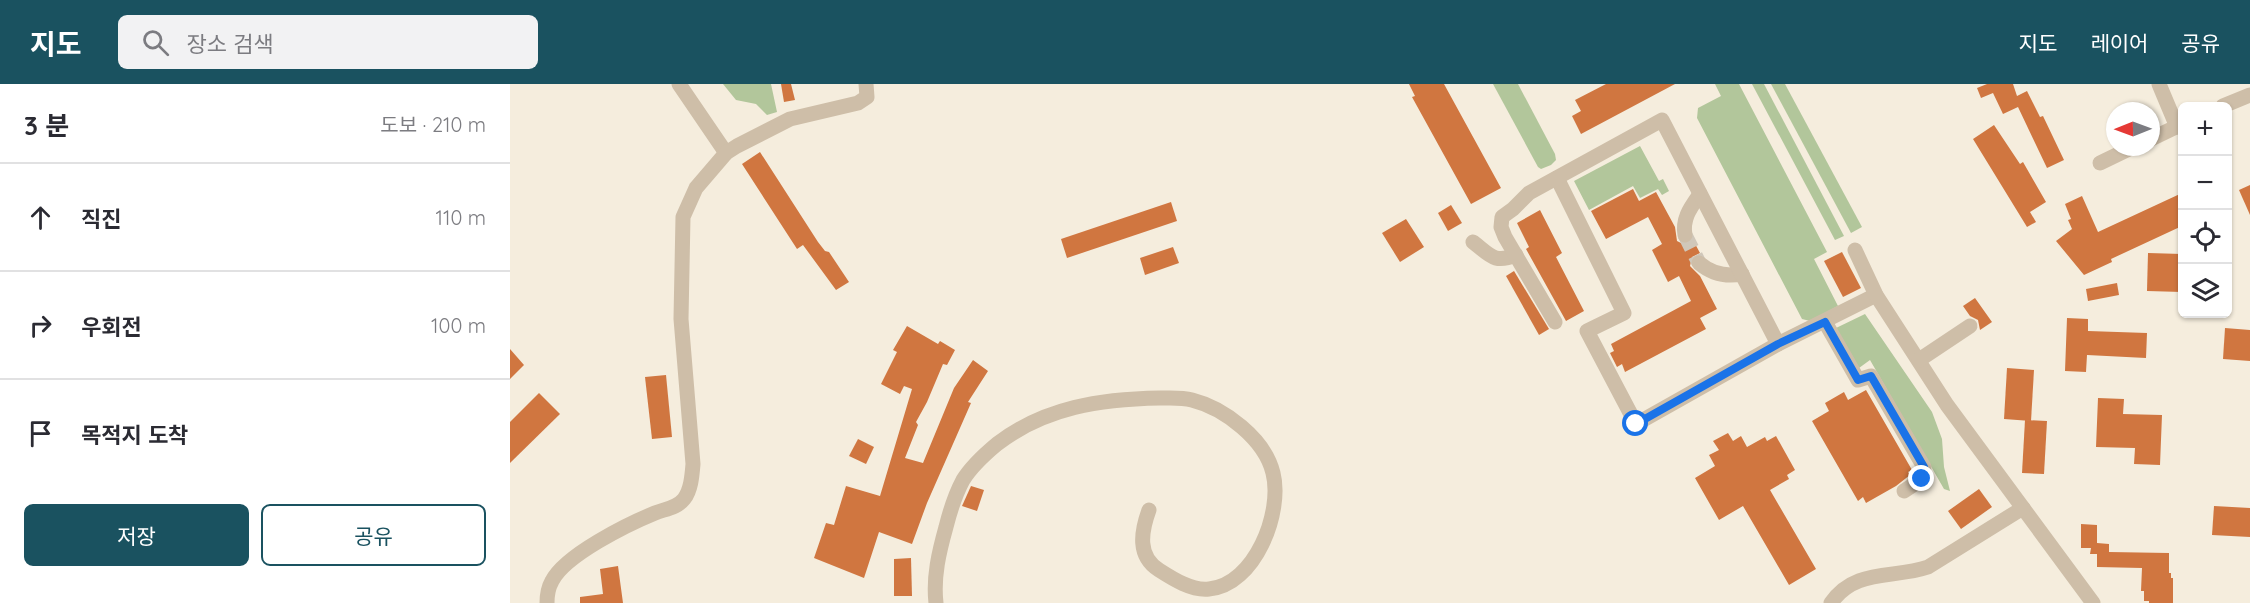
<!DOCTYPE html>
<html lang="ko">
<meta charset="utf-8">
<style>
:root{--surface:#fff;--page:#f2f2f3;--text:#2b2b33;--muted:#7c7c81;--line:#e1e1e2;--accent:#1a5260}
body{margin:0;font-family:Quicksand,"Noto Sans KR",sans-serif;background:var(--page);color:var(--text)}
.controls{position:absolute;right:18px;top:18px;display:grid;overflow:hidden;border-radius:9px;box-shadow:0 2px 4px #0004}
.controls button{width:54px;height:54px;display:grid;place-items:center;padding:0;border:0;border-bottom:2px solid var(--line);background:var(--surface);color:var(--text);font:30px sans-serif}
.compass{position:absolute;left:1596px;top:18px;width:54px;height:54px;border-radius:50%;background:var(--surface);box-shadow:0 2px 4px #0004;rotate:269deg}
.stop{position:absolute;width:18px;height:18px;margin:-14px;border:4px solid #1a73e8;border-radius:50%;background:#fff}
.stop.end{background:#1a73e8;border-color:#fff;box-shadow:0 2px 6px #0008}
.list{margin:0;padding:0;list-style:none}
h2{display:flex;justify-content:space-between;align-items:center;height:78px;margin:0;padding:0 24px;font-size:26px}
h2 small{font-size:20px;font-weight:400;color:var(--muted)}
.list li{display:grid;grid-template-columns:39px 1fr auto;gap:18px;align-items:center;box-sizing:border-box;height:108px;padding:0 24px;border-top:2px solid var(--line)}
.list b{display:block;font-size:22px;white-space:nowrap}
.list em{font-size:20px;font-style:normal;color:var(--muted)}
.actions{display:flex;gap:12px;padding:18px 24px}
.actions a{flex:1;padding:14px 0;border:2px solid var(--accent);border-radius:9px;text-align:center;font-size:21px;color:var(--accent)}
.actions .main{background:var(--accent);color:#fff}
.icon{flex:none;width:33px;height:33px;fill:none;stroke:currentColor;stroke-width:2;stroke-linecap:round;stroke-linejoin:round}
.map{position:relative;flex:none;width:1740px;height:519px;overflow:hidden}
header{display:flex;align-items:center;gap:36px;box-sizing:border-box;height:84px;padding:0 30px;background:var(--accent);color:#fff}
header strong{font-size:28px}
nav{display:flex;gap:33px;margin-inline-start:auto;font-size:21px}
.search{width:420px;height:54px;background:var(--page);display:flex;align-items:center;gap:15px;box-sizing:border-box;padding:0 21px;border-radius:9px;color:var(--muted);font-size:22px}
main{display:flex}
aside{flex:1;background:var(--surface)}
.map>svg:first-child{display:block}
</style>
<header>
<strong>지도</strong>
<div class="search"><svg class="icon" aria-label="search" viewBox="0 0 24 24"><circle cx="10" cy="10" r="6"/><path d="M15 15l6 6"/></svg>장소 검색</div>
<nav><a>지도</a><a>레이어</a><a>공유</a></nav>
</header>
<main>
<aside>
<h2>3 분<small>도보 · 210 m</small></h2>
<ul class="list">
<li><svg class="icon" aria-label="ahead" viewBox="0 0 24 24"><path d="M12 20V5M6 11l6-6 6 6"/></svg><div><b>직진</b></div><em>110 m</em></li>
<li><svg class="icon" aria-label="right" viewBox="0 0 24 24"><path d="M7 20v-9h11M14 6l5 5-5 5"/></svg><div><b>우회전</b></div><em>100 m</em></li>
<li><svg class="icon" aria-label="arrive" viewBox="0 0 24 24"><path d="M6 21V4h12l-3 4 3 4H6"/></svg><div><b>목적지 도착</b></div></li>
</ul>
<div class="actions"><a class="main">저장</a><a>공유</a></div>
</aside>
<div class="map">
<svg width="1740" height="519" viewBox="0 0 1740 519">
<rect width="100%" height="100%" fill="#f5eddd"/>
<g fill="#b2c69b">
<path d="M213 0H261L267 28 257 31 246 20 226 16Z"/>
<path d="M983 0H1008L1045 70 1046 76 1041 81 1031 85 1028 83Z"/>
<path d="M1205 0H1229L1317 168 1304 175 1328 222 1300 237 1292 235 1187 34 1188 24 1211 12Z"/>
<path d="M1242 0H1254L1334 152 1325 156Z"/>
<path d="M1261 0H1275L1352 143 1341 149Z"/>
<path d="M1130 62 1149 97 1153 95 1159 107 1152 111 1148 105 1130 114 1123 102 1079 126 1064 97Z"/>
<path d="M1355 230 1422 328 1432 355 1434 383 1440 407 1434 405 1360 276 1349 284 1326 244Z"/>
</g>
<g fill="#d07640">
<path d="M271 0H281L285 16 274 18Z"/>
<path d="M899 0H934L991 104 961 120 902 13 905 12Z"/>
<path d="M1096 0H1165L1071 50 1062 32 1071 27 1065 16Z"/>
<path d="M1477 0H1503L1507 12 1517 7 1530 33 1533 32 1554 76 1537 84 1508 23 1493 30 1483 9 1471 14 1467 4Z"/>
<path d="M1484 41 1510 80 1513 78 1536 118 1520 128 1526 138 1517 143 1463 55Z"/>
<path d="M250 68 308 158 315 167 319 168 339 198 326 206 293 161 287 165 232 80Z"/>
<path d="M1740 101V131L1729 106Z"/>
<path d="M1123 105 1129 117 1146 108 1165 143 1167 157 1175 161 1183 156 1190 169 1182 173 1180 182 1190 192 1207 225 1190 234 1196 245 1115 288 1112 280 1107 283 1100 269 1104 267 1101 260 1181 217 1169 192 1158 198 1142 166 1152 160 1138 133 1096 155 1081 127Z"/>
<path d="M1672 109V142L1601 175 1602 178 1574 191 1546 157 1562 145 1558 136 1561 135 1555 120 1572 112 1588 148Z"/>
<path d="M661 118 667 137 557 174 551 155Z"/>
<path d="M941 121 952 139 938 147 928 129Z"/>
<path d="M1030 126 1052 169 1046 173 1074 227 1056 237 1016 165 1019 163 1007 139Z"/>
<path d="M896 135 914 163 890 178 872 149Z"/>
<path d="M663 163 669 179 635 191 630 174Z"/>
<path d="M1332 168 1351 204 1333 213 1314 177Z"/>
<path d="M1638 169 1672 170V208L1637 207Z"/>
<path d="M1004 187 1039 245 1029 251 996 192Z"/>
<path d="M1607 199 1609 211 1578 217 1576 205Z"/>
<path d="M1465 214 1482 238 1470 246 1468 236 1460 232 1453 222Z"/>
<path d="M1557 234 1578 235V247L1637 249 1636 274 1577 271 1576 288 1555 287Z"/>
<path d="M397 242 428 260 430 257 445 266 437 281 433 280 417 318 406 338 408 341 395 374 413 379 444 304 463 276 478 287 458 318 461 319 417 419 402 460 369 448 354 494 304 474 316 439 324 441 336 402 370 412 402 305 394 302 390 310 371 300 387 268 383 266Z"/>
<path d="M1715 244 1740 246V277L1713 275Z"/>
<path d="M0 265 14 281 0 295Z"/>
<path d="M1497 284 1524 286 1521 337 1494 335Z"/>
<path d="M156 291 162 353 142 355 135 293Z"/>
<path d="M1356 306 1402 386 1398 388 1400 391 1386 402 1356 419 1353 413 1348 417 1302 337 1319 327 1315 319 1334 308 1338 316Z"/>
<path d="M29 309 50 330 0 379V338Z"/>
<path d="M1588 314 1614 315 1613 330 1652 331 1650 381 1624 380 1625 364 1586 363Z"/>
<path d="M1515 336 1537 337 1534 390 1512 389Z"/>
<path d="M1218 349 1223 357 1231 352 1237 363 1255 353 1257 357 1266 352 1285 386 1277 391 1279 395 1260 406 1306 485 1279 501 1233 422 1209 436 1185 394 1205 382 1199 371 1209 366 1203 357Z"/>
<path d="M348 355 364 363 356 380 339 372Z"/>
<path d="M461 402 474 406 467 427 452 422Z"/>
<path d="M1469 405 1482 423 1451 445 1438 427Z"/>
<path d="M1704 422 1740 424V453L1702 451Z"/>
<path d="M1571 440 1587 441V459L1599 460V468L1659 469V489H1661V494H1663V519H1639V517H1634V507H1631L1632 484 1587 483V470H1580L1581 464H1571Z"/>
<path d="M401 474 402 512H384V475Z"/>
<path d="M108 482 113 519H70V513L93 510 90 485Z"/>
</g>
<g fill="none" stroke-linecap="round" stroke-linejoin="round">
<path stroke="#d0c7b9" stroke-width="15" stroke-dasharray="15 8" stroke-linecap="butt" d="M1175 151 1189 179"/>
<g stroke="#cebea8" stroke-width="15">
<path d="M169 0 216 69"/>
<path d="M1649 0 1667 43"/>
<path d="M1713 22 1740 11"/>
<path d="M1641 55 1672 40"/>
<path d="M1590 79 1623 63"/>
<path d="M1047 94 1114 229 1077 247 1126 340 1268 260 1366 211"/>
<path d="M1175 151C1172 134 1181 123 1190 110"/>
<path d="M963 158C980 171 984 180 1006 171"/>
<path d="M1345 166 1366 211 1437 321 1583 519"/>
<path d="M1189 179C1202 190 1216 193 1232 190"/>
<path d="M1045 238 995 153 991 143 992 133 1003 125 1019 109 1152 36 1268 260"/>
<path d="M1315 238 1348 296 1361 292 1414 383 1412 395 1394 407"/>
<path d="M1409 276 1460 242"/>
<path d="M37 519C37 511 38 504 42 497 55 471 118 440 145 429 155 425 167 424 174 415 181 406 182 392 183 380L171 235 173 133 186 104 216 69 227 62 280 35 348 19 357 13 356 0"/>
<path d="M426 519C423 493 429 468 436 443 440 427 445 411 453 396 461 383 475 370 487 360 535 323 591 315 650 314 660 314 671 313 682 316 714 324 755 355 763 389 773 428 745 501 699 505 682 507 663 495 649 486 627 472 631 448 639 426"/>
<path d="M1321 519C1345 484 1383 495 1418 483L1513 424"/>
</g>
</g>
<g fill="none" stroke-linecap="round" stroke-linejoin="round">
<path stroke="#1a73e8" stroke-width="8" d="M1126 340 1268 260 1315 238 1348 296 1361 292 1414 383 1412 395"/>
</g>
</svg>
<div class="controls">
<button>+</button>
<button>−</button>
<button><svg class="icon" aria-label="locate" viewBox="0 0 24 24"><circle cx="12" cy="12" r="6"/><path d="M12 2v4M12 18v4M2 12h4M18 12h4"/></svg></button>
<button><svg class="icon" aria-label="layers" viewBox="0 0 24 24"><path d="M12 4l9 5-9 5-9-5zM3 14l9 5 9-5"/></svg></button>
</div>
<svg class="compass" viewBox="-18 -18 36 36"><path d="M0-13l5 13h-10z" fill="#e53935"/><path d="M0 13l5-13h-10z" fill="#7c7c81"/></svg>
<div class="stop" style="left:1126px;top:340px"></div>
<div class="stop end" style="left:1412px;top:395px"></div>
</div>
</main>
